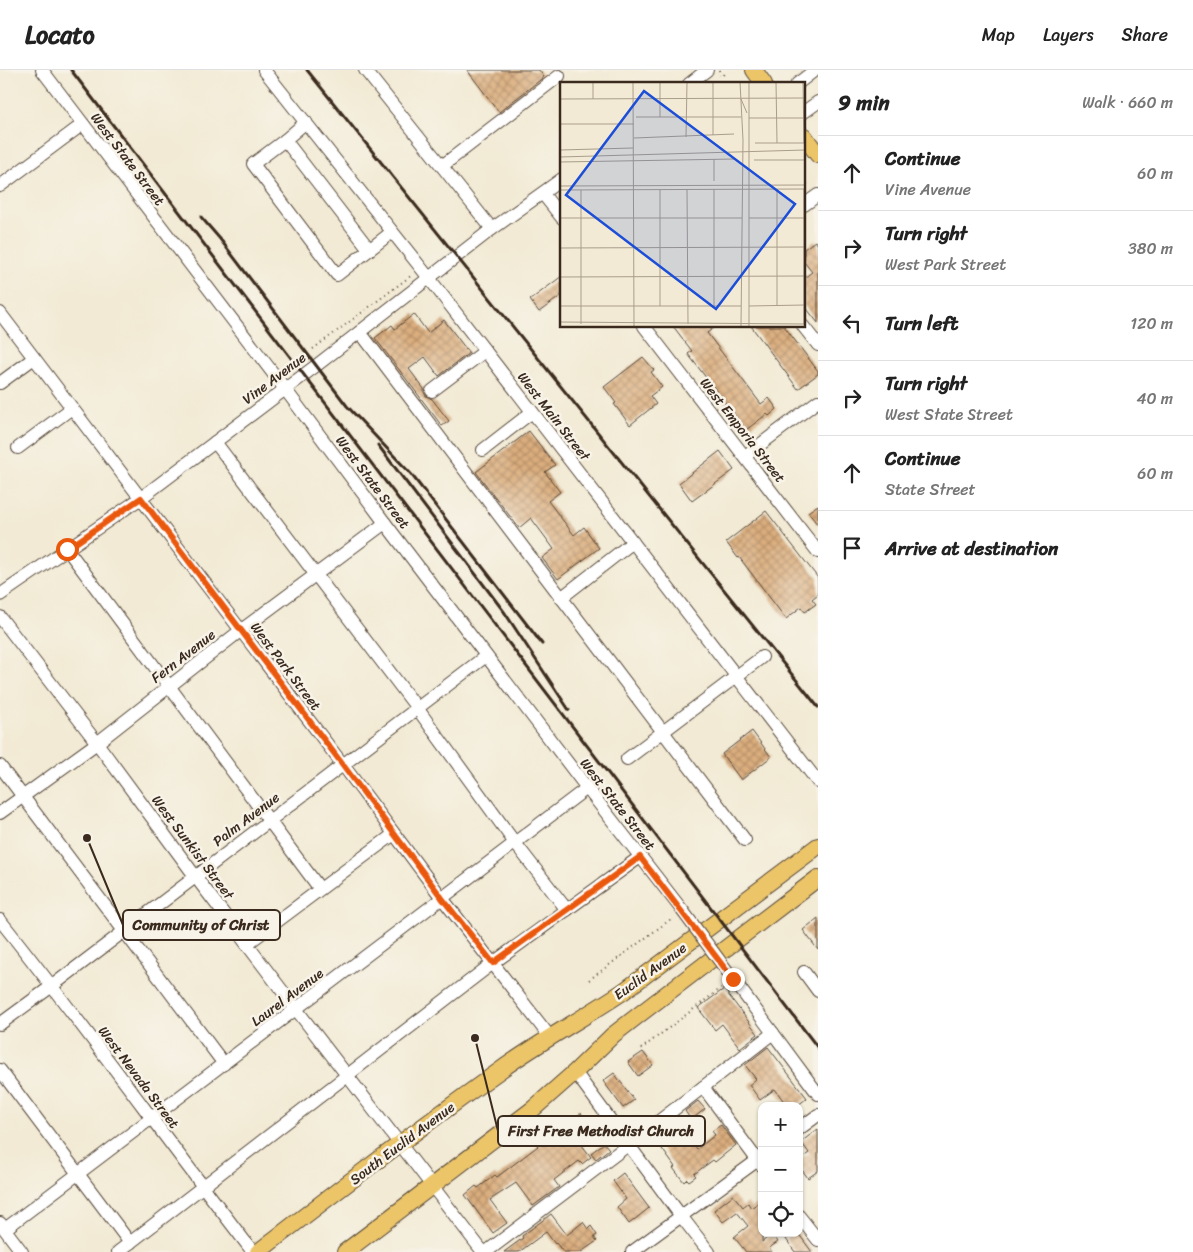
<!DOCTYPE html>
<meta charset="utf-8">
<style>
:root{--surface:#fff;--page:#f6f6f6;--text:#222;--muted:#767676;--line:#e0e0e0}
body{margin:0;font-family:Sriracha,sans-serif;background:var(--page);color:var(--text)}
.controls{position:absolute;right:15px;bottom:15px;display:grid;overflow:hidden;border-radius:10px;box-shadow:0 1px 4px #0004}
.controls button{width:45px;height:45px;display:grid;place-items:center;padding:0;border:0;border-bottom:1px solid var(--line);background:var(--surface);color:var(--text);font:25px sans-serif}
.stop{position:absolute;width:15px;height:15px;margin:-11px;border:4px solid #ea580c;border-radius:50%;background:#fff}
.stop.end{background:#ea580c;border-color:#fff;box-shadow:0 1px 5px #0008}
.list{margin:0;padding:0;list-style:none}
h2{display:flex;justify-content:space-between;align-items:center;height:65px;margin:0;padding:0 20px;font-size:21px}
h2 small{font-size:16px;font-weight:400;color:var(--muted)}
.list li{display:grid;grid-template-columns:32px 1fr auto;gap:15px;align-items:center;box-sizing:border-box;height:75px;padding:0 20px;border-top:1px solid var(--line)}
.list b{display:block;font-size:19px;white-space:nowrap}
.list p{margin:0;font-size:16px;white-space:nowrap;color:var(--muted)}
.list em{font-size:16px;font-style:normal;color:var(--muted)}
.icon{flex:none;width:28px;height:28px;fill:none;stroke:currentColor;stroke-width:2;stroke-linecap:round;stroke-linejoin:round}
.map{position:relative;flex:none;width:818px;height:1182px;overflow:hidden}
header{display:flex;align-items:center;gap:30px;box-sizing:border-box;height:70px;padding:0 25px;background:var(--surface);border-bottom:1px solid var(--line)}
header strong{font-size:24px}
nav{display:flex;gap:28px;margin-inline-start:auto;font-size:18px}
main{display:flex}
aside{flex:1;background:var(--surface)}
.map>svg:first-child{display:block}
</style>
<header>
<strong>Locato</strong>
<nav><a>Map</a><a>Layers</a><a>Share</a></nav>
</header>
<main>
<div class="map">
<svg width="818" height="1182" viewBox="0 0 818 1182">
<defs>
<pattern id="building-cross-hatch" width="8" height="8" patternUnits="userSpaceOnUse" patternTransform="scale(1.25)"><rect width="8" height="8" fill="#dbae7e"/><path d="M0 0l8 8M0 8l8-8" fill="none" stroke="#b38e67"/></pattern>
</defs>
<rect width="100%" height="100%" fill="#f7f3e8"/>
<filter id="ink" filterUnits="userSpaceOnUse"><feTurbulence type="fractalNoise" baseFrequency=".02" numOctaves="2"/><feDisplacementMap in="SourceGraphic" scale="10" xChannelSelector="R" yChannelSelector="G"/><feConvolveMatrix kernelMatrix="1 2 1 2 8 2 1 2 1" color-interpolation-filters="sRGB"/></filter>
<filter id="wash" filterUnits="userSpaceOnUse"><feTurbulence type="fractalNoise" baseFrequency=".0096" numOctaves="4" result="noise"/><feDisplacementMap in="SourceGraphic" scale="20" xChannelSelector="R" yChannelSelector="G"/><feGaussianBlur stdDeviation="1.12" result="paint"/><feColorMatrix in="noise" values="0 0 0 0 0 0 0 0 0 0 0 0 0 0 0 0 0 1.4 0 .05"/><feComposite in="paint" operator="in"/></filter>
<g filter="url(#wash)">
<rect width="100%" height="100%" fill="#f2ead4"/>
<g id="blocks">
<g fill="url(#building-cross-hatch)">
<path d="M467 0H539L544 7 499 42Z"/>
<path d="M815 171 818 175V253L804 235V208L812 202 804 192V179Z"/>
<path d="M562 206V225L539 242 530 230Z"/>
<path d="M414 244 428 263 444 250 469 283 439 306 425 287 409 299 424 319V322L426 326 432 329 449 351 442 356 375 268 392 255 395 259Z"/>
<path d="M673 256H716L707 263 761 334 769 328 777 339 769 346 767 344 746 360 688 284 692 281Z"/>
<path d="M751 256H784L818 301V304L798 319Z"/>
<path d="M643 287 654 300 651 302 662 317 650 326 656 334 630 355 614 334 616 333 604 317Z"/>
<path d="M529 361 555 395 545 402 560 422 548 431 574 465 584 457 599 478 558 509 542 488 554 479 531 448 519 458 476 402Z"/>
<path d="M720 381 734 400 692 431 679 413Z"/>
<path d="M818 435V455L808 442Z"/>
<path d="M766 441 818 508V524L812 529 816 534 805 542 801 537 786 549 739 487 738 488 726 472Z"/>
<path d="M752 661 771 687 741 710 722 684Z"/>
<path d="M818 848V880L803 860Z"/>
<path d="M724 919 758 964 740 978 722 954 715 960 698 938Z"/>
<path d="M768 977 807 1028 797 1036H787L775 1019 760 1030 749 1015 756 1009 745 995Z"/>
<path d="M643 982 653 995 638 1006 628 992Z"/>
<path d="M614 1003 634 1030 623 1038 603 1011Z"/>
<path d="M698 1031 705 1039 691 1050 685 1041Z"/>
<path d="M581 1043 593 1059 578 1070 591 1087 582 1094 579 1091 554 1110 559 1117 533 1136 516 1113 490 1130 507 1153 493 1163 465 1125 476 1116 478 1118 495 1105 497 1107 538 1076 537 1075 556 1060 565 1053 566 1054Z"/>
<path d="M721 1055 736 1075 715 1092 713 1090 694 1104 696 1106 689 1111 687 1109 684 1112 673 1098 675 1097 660 1076 670 1068 668 1067 681 1057 697 1079 715 1065 712 1061Z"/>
<path d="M818 1059V1101L808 1108 799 1096V1090L809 1083 801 1072Z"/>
<path d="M604 1073 609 1079 596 1089 591 1083Z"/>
<path d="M623 1103 649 1138 629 1154 617 1137 626 1129 613 1111Z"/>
<path d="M733 1125 743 1137 748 1133 751 1138 762 1130V1172L772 1164 778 1172 769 1178 772 1182H746L734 1167 748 1156 737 1142 723 1152 714 1140Z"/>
<path d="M551 1144 567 1165 583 1152 588 1159 591 1156 597 1165 594 1167 597 1171 581 1182H563L556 1173 555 1174 546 1162 519 1182H504L523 1168 522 1166Z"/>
<path d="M793 1163H798L812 1182H795L786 1169Z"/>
</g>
</g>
</g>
<g filter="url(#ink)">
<use href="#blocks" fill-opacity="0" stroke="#564739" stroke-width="1"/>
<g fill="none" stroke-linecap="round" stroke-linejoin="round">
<defs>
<g id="minor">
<path d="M42 0 285 319 385 453 587 718 682 840"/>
<path d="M264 0 429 208 818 712"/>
<path d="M365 0 492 159"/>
<path d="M689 14 707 0"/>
<path d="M797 14 815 0"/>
<path d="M804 42 818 32"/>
<path d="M285 70 306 52"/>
<path d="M442 96 559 6"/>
<path d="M0 116 83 54"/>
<path d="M543 124 562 148"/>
<path d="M804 135 818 125"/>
<path d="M369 179 285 70 253 94 337 205 392 162"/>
<path d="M0 243 343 695 442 828 550 967"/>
<path d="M644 256 818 482"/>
<path d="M803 256 818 275"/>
<path d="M360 262 745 770"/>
<path d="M0 313 34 288"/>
<path d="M432 321 485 281"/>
<path d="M215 372 417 638 515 773 567 840"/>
<path d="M18 378 72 338"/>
<path d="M483 380 532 342"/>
<path d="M745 386 818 331"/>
<path d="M67 479 320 819"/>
<path d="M0 525 141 428 317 295 492 159 562 109"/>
<path d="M561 528 633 472"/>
<path d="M0 547 97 673 195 806 296 939 483 1182"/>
<path d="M627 689 762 587"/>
<path d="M0 696 224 994"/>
<path d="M0 743 97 673 240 561 385 453"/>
<path d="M0 850C87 959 168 1072 253 1182"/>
<path d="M247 874 394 764"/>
<path d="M804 902 818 921"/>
<path d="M733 909 818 1024"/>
<path d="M0 954 52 916 486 586"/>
<path d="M0 1000 130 1173"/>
<path d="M575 1002 681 1146 709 1182"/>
<path d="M703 1017 761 1095"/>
<path d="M799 1059 818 1045"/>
<path d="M799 1146 818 1170"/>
<path d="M0 1153 22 1182"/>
<path d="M5 1159C200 1013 393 865 587 718"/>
<path d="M118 1182 493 893 640 787"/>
<path d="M486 1182 628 1075 773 963"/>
<path d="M632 1182 762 1087"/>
</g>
<g id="major">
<path d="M754 0 764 14"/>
<path d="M804 66 818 85"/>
<path d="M258 1182C338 1120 419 1058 502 999 541 971 584 948 624 921L818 776"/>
<path d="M345 1182 533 1039 575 1002 613 965 640 944 818 808"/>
</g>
</defs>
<use href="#minor" stroke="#564739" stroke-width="14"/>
<use href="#major" stroke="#564739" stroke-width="18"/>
<g stroke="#564739" stroke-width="2" stroke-dasharray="1 4" stroke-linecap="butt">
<path d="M719 0 720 5"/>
<path d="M723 5 726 1"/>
<path d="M804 111 808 110"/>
<path d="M804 113 809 114"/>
<path d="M313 279 412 205"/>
<path d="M589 910 671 849"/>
<path d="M641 979 724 916"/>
</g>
<use href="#minor" stroke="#fff" stroke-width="12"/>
<use href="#major" stroke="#ecc569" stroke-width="16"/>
<g stroke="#3b2a1e" stroke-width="3">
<path d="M71 0 818 978"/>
<path d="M307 0 818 637"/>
<path d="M201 147 220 169 347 336 411 404 542 574"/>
<path d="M378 375 505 543 569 640"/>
</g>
<defs>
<path id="minor-bridge" d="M682 840 733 909"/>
</defs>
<use href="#minor-bridge" stroke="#564739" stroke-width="14" stroke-linecap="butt"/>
<use href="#minor-bridge" stroke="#fff" stroke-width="12"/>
</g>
</g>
<g fill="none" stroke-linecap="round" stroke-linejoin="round" filter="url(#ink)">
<path stroke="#ea580c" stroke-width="6" d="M67 479 141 428 343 695 442 828 493 893 640 787 733 909"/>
</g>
<g text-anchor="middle" stroke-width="5" stroke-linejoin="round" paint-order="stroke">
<g font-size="14" fill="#3b2a1e" stroke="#f7f3e8">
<text transform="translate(128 89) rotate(53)" y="5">West State Street</text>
<text transform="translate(274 308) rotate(-37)" y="5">Vine Avenue</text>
<text transform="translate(554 346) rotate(52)" y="5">West Main Street</text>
<text transform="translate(743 360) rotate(52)" y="5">West Emporia Street</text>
<text transform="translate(373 412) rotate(53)" y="5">West State Street</text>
<text transform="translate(183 586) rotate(-38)" y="5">Fern Avenue</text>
<text transform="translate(286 596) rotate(53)" y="5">West Park Street</text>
<text transform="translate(618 734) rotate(52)" y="5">West State Street</text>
<text transform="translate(246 749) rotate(-37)" y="5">Palm Avenue</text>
<text transform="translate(193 777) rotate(53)" y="5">West Sunkist Street</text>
<text transform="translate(650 901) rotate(-36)" y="5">Euclid Avenue</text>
<text transform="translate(287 927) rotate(-37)" y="5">Laurel Avenue</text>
<text transform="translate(139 1007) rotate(53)" y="5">West Nevada Street</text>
<text transform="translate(402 1073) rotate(-37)" y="5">South Euclid Avenue</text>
</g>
</g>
<g transform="translate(560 12)">
<rect width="245" height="245" fill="#f2ead4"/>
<path fill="none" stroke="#a99d8b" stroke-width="1" d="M33 0V17M73 0 74 245M100 0V35M180 0 183 58 181 244M189 0V244M216 0 217 61M0 17 245 16M181 17 187 31M76 35H181M189 36H244M0 42H74M153 53V0M126 55 127 0M74 56 174 52M195 61H244L243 0M0 68 73 66M0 75 245 68M154 77V99M194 78H245M0 80 175 77M0 104 245 103M127 107 128 242M154 107V224M244 107V242M0 108 245 107M21 108V242M0 136H182M189 136H245M0 166 245 165M0 195 245 194M217 223V107M0 224H181M100 224V108M189 224 245 223M0 240 245 242"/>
<path fill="#1d4ed8" fill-opacity="0.15" stroke="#1d4ed8" stroke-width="2.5" d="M84 9 235 122 156 227 6 113Z"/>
<rect width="245" height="245" fill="none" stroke="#3b2a1e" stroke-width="2.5"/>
</g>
<path fill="none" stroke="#3b2a1e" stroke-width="2" d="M87 768L123 855M475 968L498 1061"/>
<g fill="#3b2a1e" stroke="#f7f3e8" stroke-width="2">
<circle cx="87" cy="768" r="5"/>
<circle cx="475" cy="968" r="5"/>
</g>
<g fill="#f7f3e8" stroke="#3b2a1e" stroke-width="2">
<rect x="123" y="840" width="157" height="30" rx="5"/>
<rect x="498" y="1046" width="207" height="30" rx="5"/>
</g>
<g font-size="15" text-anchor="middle" font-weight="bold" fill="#3b2a1e">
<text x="201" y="860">Community of Christ</text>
<text x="601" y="1066">First Free Methodist Church</text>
</g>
</svg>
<div class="controls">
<button>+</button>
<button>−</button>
<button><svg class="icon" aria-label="locate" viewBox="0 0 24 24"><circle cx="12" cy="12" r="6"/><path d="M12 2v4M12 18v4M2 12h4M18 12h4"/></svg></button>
</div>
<div class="stop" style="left:67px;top:479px"></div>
<div class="stop end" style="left:733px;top:909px"></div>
</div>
<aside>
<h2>9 min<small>Walk · 660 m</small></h2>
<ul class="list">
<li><svg class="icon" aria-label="ahead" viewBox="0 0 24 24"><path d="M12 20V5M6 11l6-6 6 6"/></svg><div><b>Continue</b><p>Vine Avenue</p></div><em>60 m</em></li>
<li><svg class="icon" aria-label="right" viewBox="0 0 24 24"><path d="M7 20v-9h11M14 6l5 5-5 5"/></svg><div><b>Turn right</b><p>West Park Street</p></div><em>380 m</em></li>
<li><svg class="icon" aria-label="left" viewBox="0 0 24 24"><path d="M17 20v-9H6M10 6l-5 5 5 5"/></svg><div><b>Turn left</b></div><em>120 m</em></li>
<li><svg class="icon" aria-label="right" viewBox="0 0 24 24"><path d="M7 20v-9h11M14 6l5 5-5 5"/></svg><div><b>Turn right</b><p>West State Street</p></div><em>40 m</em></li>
<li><svg class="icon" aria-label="ahead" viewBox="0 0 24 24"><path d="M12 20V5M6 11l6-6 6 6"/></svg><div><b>Continue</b><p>State Street</p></div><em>60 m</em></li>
<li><svg class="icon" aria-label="arrive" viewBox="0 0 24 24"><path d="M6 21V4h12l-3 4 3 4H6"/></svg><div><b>Arrive at destination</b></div></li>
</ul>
</aside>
</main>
